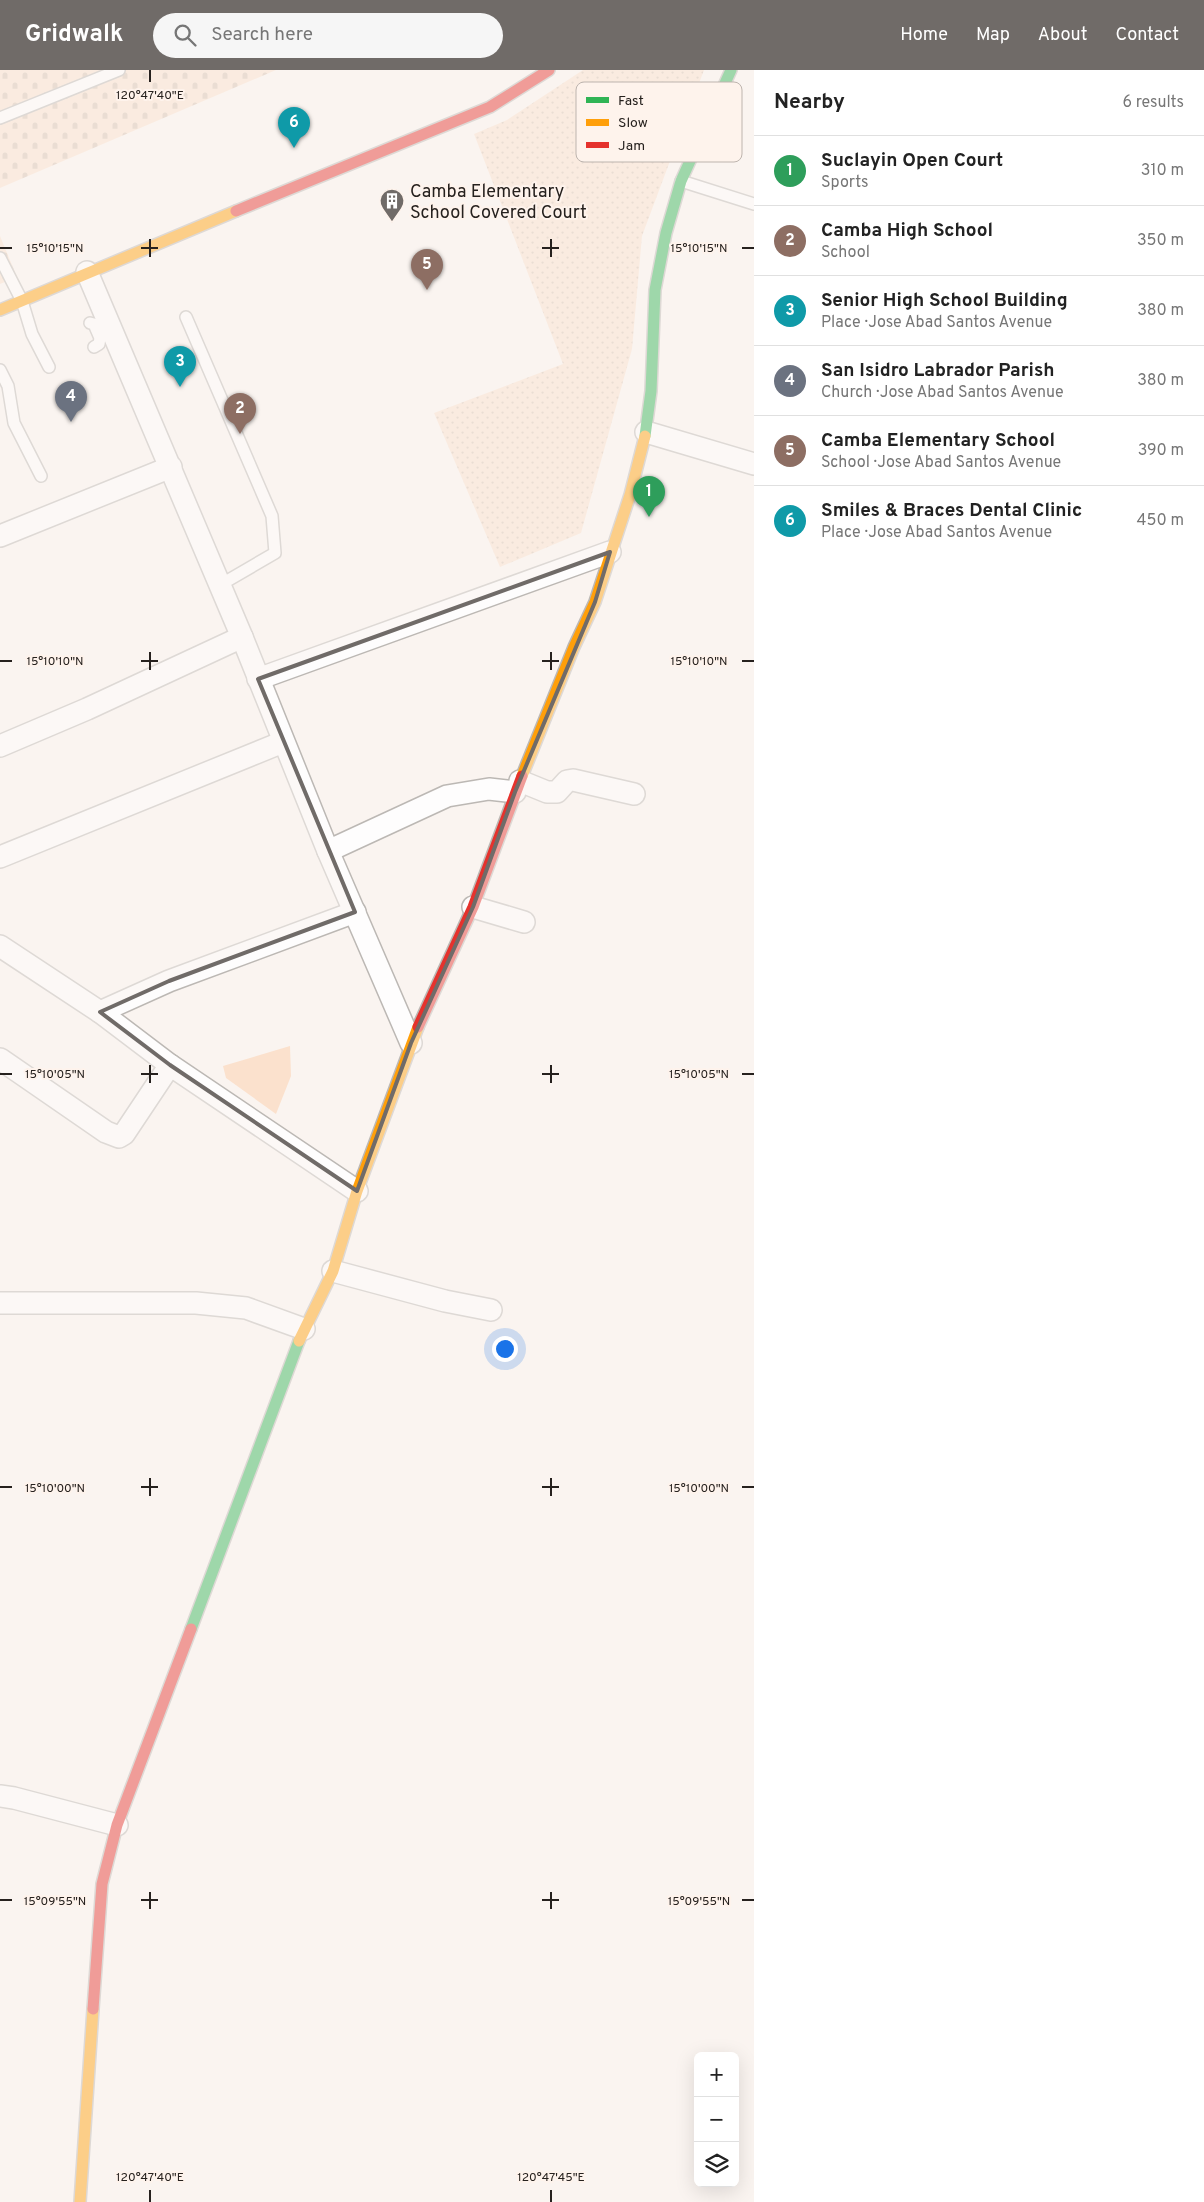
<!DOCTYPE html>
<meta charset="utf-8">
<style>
:root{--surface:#fff;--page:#f6f6f6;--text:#222;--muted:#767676;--line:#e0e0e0;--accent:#706b68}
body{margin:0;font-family:Overpass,sans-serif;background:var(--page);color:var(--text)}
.controls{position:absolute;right:15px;bottom:15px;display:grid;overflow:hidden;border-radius:8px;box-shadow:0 5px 20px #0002}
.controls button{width:45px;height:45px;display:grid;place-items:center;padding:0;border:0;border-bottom:1px solid var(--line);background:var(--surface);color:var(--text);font:25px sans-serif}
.you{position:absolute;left:504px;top:1278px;width:18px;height:18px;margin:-12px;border:4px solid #fff;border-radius:50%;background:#1a73e8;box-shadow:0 0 0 8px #1a73e833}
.badge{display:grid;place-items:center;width:32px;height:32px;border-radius:50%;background:var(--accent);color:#fff;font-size:16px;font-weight:700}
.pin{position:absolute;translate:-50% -41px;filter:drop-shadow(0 1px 2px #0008)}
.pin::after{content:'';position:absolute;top:26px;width:18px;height:15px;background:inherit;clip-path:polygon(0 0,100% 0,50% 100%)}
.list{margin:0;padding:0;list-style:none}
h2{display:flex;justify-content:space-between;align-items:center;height:65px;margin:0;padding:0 20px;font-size:21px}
h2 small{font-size:16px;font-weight:400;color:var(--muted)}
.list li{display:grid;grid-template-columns:32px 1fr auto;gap:15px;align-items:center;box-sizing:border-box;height:70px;padding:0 20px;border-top:1px solid var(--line)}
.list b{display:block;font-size:19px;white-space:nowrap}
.list p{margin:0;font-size:16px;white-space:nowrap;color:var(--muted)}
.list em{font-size:16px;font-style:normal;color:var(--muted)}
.icon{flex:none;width:28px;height:28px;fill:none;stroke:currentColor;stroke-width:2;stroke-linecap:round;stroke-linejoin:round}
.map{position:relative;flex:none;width:754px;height:2132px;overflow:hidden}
header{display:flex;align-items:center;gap:30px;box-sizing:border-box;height:70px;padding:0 25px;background:var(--accent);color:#fff}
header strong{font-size:24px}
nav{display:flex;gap:28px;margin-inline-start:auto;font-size:18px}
.search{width:350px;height:45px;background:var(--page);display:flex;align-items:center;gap:12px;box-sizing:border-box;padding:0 18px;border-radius:28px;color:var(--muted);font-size:19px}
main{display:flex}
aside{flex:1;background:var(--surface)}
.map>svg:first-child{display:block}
</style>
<header>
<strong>Gridwalk</strong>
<div class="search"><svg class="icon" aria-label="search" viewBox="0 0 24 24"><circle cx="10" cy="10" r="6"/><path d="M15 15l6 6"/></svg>Search here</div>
<nav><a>Home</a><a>Map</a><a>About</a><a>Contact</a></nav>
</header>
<main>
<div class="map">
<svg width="754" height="2132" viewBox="0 0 754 2132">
<defs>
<pattern id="grass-dots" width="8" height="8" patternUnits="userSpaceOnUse" patternTransform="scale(1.25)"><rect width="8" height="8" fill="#fbe1cd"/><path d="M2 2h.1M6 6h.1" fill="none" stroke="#d7c1b0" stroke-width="1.8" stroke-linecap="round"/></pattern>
<pattern id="cemetery-stones" width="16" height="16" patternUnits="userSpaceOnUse" patternTransform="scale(1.25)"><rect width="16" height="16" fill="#fbe1cd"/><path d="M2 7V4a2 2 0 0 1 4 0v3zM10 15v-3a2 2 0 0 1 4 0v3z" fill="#d7c1b0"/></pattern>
</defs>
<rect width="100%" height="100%" fill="#faf4f0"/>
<path fill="url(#grass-dots)" d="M583 0H704L642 166 632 279 581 463 500 497 434 343 563 294 474 64 507 50Z"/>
<g fill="url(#cemetery-stones)">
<path d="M0 0H276L0 118Z"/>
<path d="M0 166 17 207 0 214Z"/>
</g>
<path fill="#fbe1cd" d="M290 976 291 1006 276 1044 226 1008 223 996Z"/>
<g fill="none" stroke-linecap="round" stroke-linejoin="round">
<defs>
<g id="lane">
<path d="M0 48 119 0"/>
<path d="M681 111 754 134"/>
<path d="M0 188 22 231 32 264 49 297"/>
<path d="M186 247 272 446 275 483 220 515"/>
<path d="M90 253 94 254 100 268 99 274 94 277"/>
<path d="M0 300 8 316 14 353 41 406"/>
</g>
<g id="street">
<path d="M87 202 242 567 328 781 411 973"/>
<path d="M646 362 754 394"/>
<path d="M0 466 171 397"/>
<path d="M258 609 610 482"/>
<path d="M0 676 87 639 242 567"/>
<path d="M520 711 547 722H557L567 711 573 710 634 724"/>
<path d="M328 781 447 726 489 719 515 722"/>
<path d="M0 787 283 672"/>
<path d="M473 837 524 852"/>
<path d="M0 876 100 942 170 995 357 1121"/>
<path d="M100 942 169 911 355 842"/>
<path d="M0 989 106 1062 119 1067 124 1064 170 995"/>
<path d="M333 1201 445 1231 491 1240"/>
<path d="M0 1233H196L246 1238 304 1259"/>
<path d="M0 1726 14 1728 117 1755"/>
</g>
<g id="fast">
<path d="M645 366 651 321 655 220 666 163 681 111 731 0"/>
<path d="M191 1559 299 1271"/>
</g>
<g id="slow">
<path d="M0 240 236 141"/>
<path d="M522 706 574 577 595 532 630 425 645 366"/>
<path d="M299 1271 333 1201 357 1121 418 957"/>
<path d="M80 2132 93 1939"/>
</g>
<g id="jam">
<path d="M236 141 490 37 549 0"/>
<path d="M418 957 473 837 522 706"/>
<path d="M93 1939 102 1814 117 1755 191 1559"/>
</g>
</defs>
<use href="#lane" stroke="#bcb8b4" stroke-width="14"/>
<use href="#street" stroke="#bcb8b4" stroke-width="24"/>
<use href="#fast" stroke="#bcb8b4" stroke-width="14"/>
<use href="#slow" stroke="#bcb8b4" stroke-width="14"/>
<use href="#jam" stroke="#bcb8b4" stroke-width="14"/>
<use href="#lane" stroke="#fefdfd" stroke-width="11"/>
<use href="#street" stroke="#fefdfd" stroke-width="21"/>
<use href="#fast" stroke="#30b455" stroke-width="11"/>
<use href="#slow" stroke="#ff9f0a" stroke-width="11"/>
<use href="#jam" stroke="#e5322d" stroke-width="11"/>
</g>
<path d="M0 0H754V2132H0ZM610 482 595 532 515 722 473 837 411 973 357 1121 170 995 100 942 169 911 355 842 258 609Z" fill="#faf4f0" fill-opacity=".55" fill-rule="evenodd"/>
<path fill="none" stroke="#706b68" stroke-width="4" stroke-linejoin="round" d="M610 482 595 532 515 722 473 837 411 973 357 1121 170 995 100 942 169 911 355 842 258 609Z"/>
<path fill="none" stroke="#26211e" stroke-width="2" d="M150 0V12M150 169V187M551 169V187M0 178H12M141 178H158M542 178H559M742 178H754M150 582V600M551 582V600M0 591H12M141 591H158M542 591H559M742 591H754M150 995V1013M551 995V1013M0 1004H12M141 1004H158M542 1004H559M742 1004H754M150 1408V1426M551 1408V1426M0 1417H12M141 1417H158M542 1417H559M742 1417H754M150 1822V1839M551 1822V1839M0 1830H12M141 1830H158M542 1830H559M742 1830H754M150 2120V2132M551 2120V2132"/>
<defs>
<symbol id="building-pin" viewBox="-11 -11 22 30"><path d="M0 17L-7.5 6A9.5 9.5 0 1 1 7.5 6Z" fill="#706b68" stroke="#fef3ec"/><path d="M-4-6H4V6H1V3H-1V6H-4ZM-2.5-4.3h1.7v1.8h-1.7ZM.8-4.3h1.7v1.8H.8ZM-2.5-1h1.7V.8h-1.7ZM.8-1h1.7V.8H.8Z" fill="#fff"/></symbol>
</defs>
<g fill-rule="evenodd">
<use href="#building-pin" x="378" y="117" width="28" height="38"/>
</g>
<g text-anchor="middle" stroke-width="4" stroke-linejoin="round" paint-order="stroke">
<g font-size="18" fill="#26211e" stroke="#fef3ec" text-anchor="start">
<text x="410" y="127">Camba Elementary<tspan x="410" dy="21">School Covered Court</tspan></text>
</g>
</g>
<rect x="576" y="12" width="166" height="80" rx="8" fill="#fef3ec" stroke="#bdb4ae" stroke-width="1"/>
<rect x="586" y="27" width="23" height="6" fill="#30b455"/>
<rect x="586" y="49" width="23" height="7" fill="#ff9f0a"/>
<rect x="586" y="72" width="23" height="6" fill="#e5322d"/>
<g font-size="14" fill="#26211e">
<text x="618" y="35">Fast</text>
<text x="618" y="57">Slow</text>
<text x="618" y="80">Jam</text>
</g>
<g font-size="12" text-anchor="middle" fill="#26211e" stroke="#fef3ec" stroke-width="4" stroke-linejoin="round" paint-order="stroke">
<text x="150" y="29">120°47'40"E</text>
<text x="55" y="182">15°10'15"N</text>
<text x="699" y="182">15°10'15"N</text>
<text x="55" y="595">15°10'10"N</text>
<text x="699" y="595">15°10'10"N</text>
<text x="55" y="1008">15°10'05"N</text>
<text x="699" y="1008">15°10'05"N</text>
<text x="55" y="1422">15°10'00"N</text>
<text x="699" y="1422">15°10'00"N</text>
<text x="55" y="1835">15°09'55"N</text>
<text x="699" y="1835">15°09'55"N</text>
<text x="150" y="2111">120°47'40"E</text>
<text x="551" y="2111">120°47'45"E</text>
</g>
</svg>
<div class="controls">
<button>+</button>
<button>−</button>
<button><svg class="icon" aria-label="layers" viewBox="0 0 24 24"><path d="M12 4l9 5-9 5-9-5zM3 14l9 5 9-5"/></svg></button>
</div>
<div class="you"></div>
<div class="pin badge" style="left:649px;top:447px;background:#2e9e5b">1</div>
<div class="pin badge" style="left:240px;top:364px;background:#8d6e63">2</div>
<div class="pin badge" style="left:180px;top:317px;background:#0f9aa8">3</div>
<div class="pin badge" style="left:71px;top:352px;background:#6b7280">4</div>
<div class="pin badge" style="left:427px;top:220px;background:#8d6e63">5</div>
<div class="pin badge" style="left:294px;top:78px;background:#0f9aa8">6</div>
</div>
<aside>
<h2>Nearby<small>6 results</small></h2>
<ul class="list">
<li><span class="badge" style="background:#2e9e5b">1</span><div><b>Suclayin Open Court</b><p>Sports</p></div><em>310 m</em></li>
<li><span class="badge" style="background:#8d6e63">2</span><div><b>Camba High School</b><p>School</p></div><em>350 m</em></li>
<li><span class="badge" style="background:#0f9aa8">3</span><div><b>Senior High School Building</b><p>Place · Jose Abad Santos Avenue</p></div><em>380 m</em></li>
<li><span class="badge" style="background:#6b7280">4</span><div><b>San Isidro Labrador Parish</b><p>Church · Jose Abad Santos Avenue</p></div><em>380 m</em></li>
<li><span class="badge" style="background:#8d6e63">5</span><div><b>Camba Elementary School</b><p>School · Jose Abad Santos Avenue</p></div><em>390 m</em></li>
<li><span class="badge" style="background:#0f9aa8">6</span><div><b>Smiles &amp; Braces Dental Clinic</b><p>Place · Jose Abad Santos Avenue</p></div><em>450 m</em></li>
</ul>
</aside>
</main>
